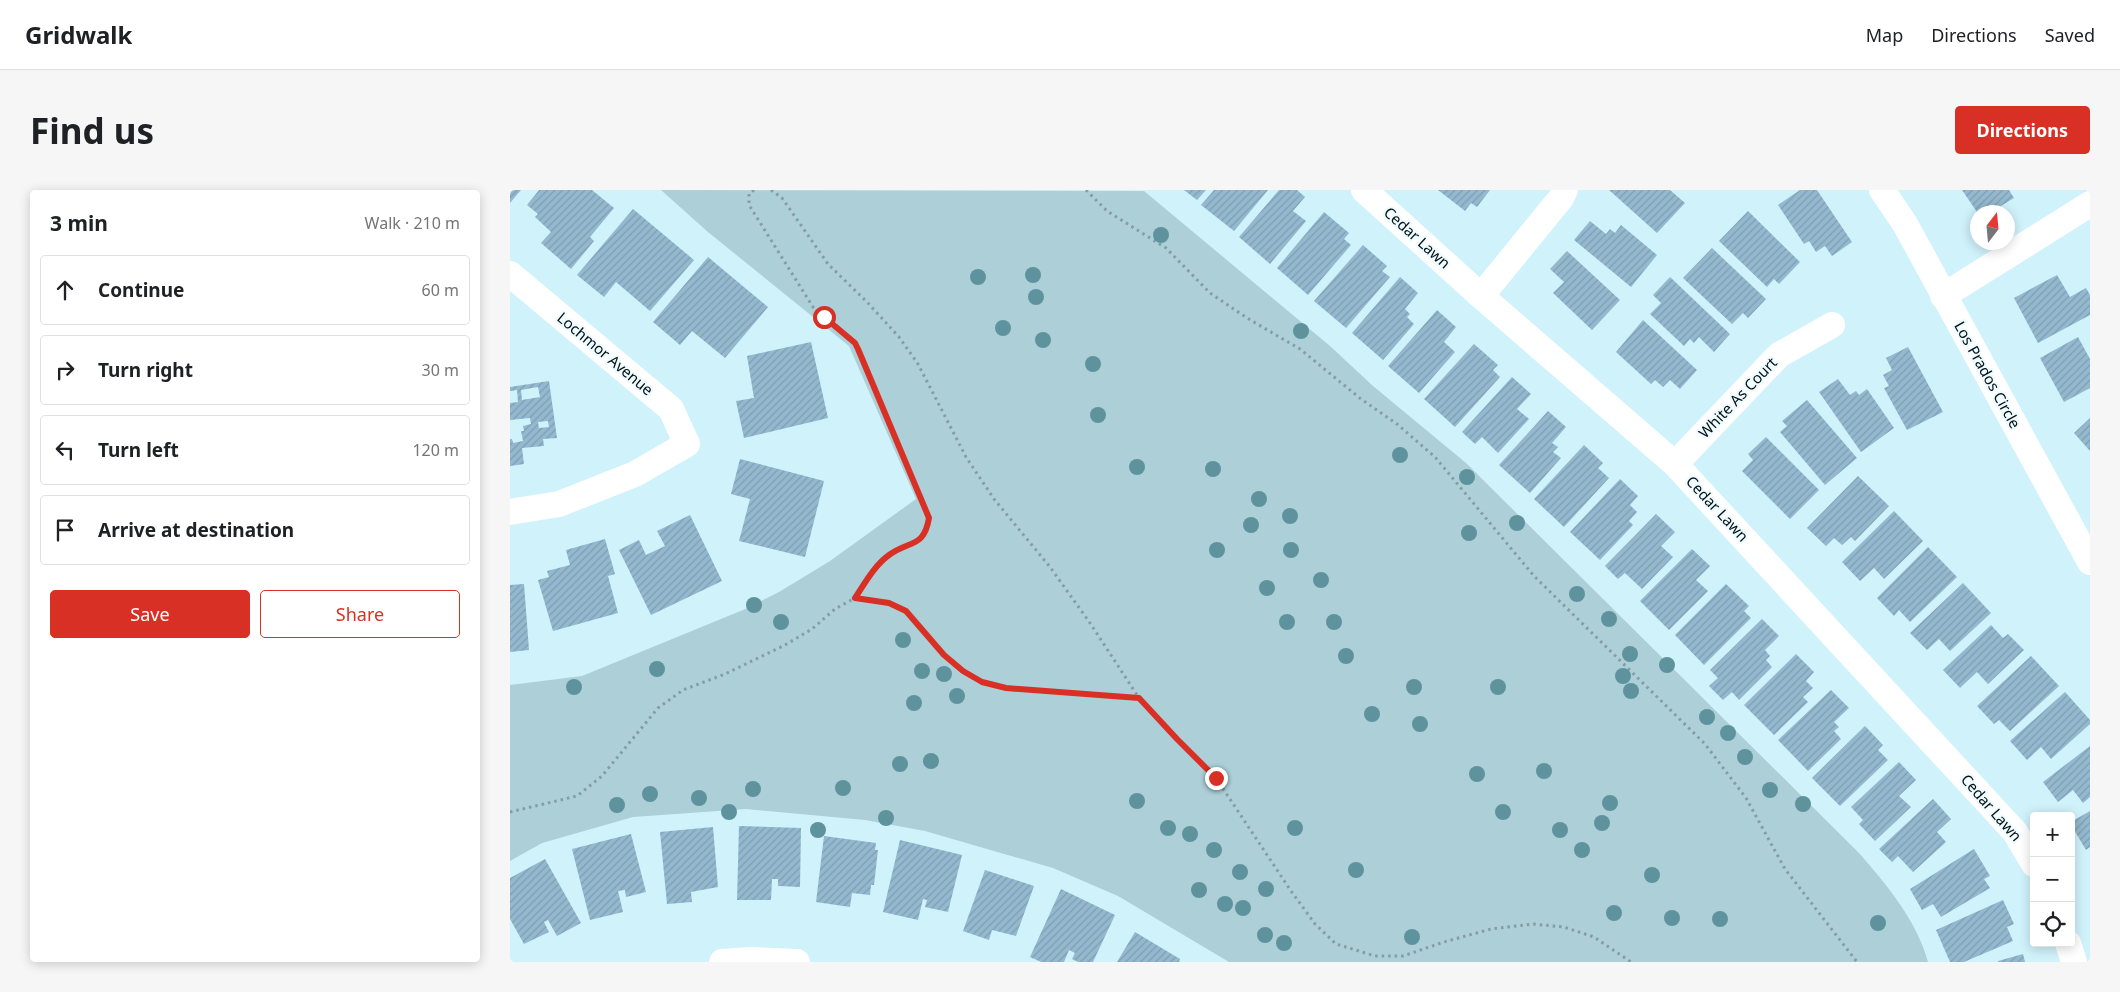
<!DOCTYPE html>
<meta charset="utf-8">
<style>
:root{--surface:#fff;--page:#f6f6f6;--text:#202124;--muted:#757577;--line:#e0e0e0;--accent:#d93025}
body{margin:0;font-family:"Noto Sans",sans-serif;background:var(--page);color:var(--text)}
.controls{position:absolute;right:15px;bottom:15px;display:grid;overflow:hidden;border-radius:5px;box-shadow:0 2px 12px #0003}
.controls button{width:45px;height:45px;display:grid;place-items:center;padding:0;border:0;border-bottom:1px solid var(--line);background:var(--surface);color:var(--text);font:25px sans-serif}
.compass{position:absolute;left:1460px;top:15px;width:45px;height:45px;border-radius:50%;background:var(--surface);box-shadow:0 2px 12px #0003;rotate:16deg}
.stop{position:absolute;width:15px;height:15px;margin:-11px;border:4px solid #d93025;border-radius:50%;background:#fff}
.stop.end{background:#d93025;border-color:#fff;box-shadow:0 1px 5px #0008}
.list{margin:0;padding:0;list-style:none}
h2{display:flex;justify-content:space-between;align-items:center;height:65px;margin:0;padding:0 20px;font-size:21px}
h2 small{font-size:16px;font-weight:400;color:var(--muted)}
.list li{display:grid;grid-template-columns:32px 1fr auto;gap:15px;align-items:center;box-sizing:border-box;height:70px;margin:0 10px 10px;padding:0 10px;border:1px solid var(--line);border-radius:5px}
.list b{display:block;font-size:19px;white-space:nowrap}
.list em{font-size:16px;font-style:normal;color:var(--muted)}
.actions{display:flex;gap:10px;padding:15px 20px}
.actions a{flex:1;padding:11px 0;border:1px solid var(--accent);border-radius:5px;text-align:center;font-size:18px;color:var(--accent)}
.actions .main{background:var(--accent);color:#fff}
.icon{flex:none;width:28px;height:28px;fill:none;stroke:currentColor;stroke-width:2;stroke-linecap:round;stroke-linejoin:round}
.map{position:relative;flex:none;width:1580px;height:772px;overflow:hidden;border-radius:5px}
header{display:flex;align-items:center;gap:30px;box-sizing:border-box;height:70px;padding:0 25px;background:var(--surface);border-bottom:1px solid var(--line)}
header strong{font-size:24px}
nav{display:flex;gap:28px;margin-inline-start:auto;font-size:18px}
.intro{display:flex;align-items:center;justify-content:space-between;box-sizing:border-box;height:120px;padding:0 30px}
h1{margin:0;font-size:35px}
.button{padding:12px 22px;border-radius:5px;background:var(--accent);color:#fff;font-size:18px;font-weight:700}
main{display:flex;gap:30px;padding:0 30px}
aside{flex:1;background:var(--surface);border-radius:5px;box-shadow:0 2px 12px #0003}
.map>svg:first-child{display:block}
</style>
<header>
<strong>Gridwalk</strong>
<nav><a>Map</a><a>Directions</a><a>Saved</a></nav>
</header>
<div class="intro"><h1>Find us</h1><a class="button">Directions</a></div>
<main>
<aside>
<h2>3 min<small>Walk · 210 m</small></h2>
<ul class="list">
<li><svg class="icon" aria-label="ahead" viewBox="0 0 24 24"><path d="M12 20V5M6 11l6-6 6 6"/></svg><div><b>Continue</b></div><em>60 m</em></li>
<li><svg class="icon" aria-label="right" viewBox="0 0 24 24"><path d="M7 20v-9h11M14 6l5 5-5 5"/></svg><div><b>Turn right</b></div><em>30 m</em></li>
<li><svg class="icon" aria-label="left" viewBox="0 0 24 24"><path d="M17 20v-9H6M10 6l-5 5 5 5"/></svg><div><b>Turn left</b></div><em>120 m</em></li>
<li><svg class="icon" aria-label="arrive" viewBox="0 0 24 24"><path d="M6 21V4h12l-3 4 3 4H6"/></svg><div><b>Arrive at destination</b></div></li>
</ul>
<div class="actions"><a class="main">Save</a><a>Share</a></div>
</aside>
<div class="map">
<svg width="1580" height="772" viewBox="0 0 1580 772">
<defs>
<pattern id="building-hatch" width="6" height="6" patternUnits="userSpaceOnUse" patternTransform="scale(1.25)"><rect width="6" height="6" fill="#94b9cf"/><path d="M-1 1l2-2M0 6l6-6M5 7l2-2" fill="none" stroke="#7e9eb1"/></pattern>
</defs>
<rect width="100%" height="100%" fill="#d0f2fb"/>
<path fill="#accfd8" d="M151 0 634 1 820 156 863 196 956 273 1349 663C1377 695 1407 731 1418 772H719L608 706 543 678 415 641 355 630 236 619 123 627 32 653 0 671V495L72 486 233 420 269 402 320 371 406 309 339 156 198 42Z"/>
<g fill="url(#building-hatch)" fill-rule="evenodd">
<path d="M0 0H11L0 13Z"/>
<path d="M29 0H82L104 18 80 47 84 51 61 79 31 53 41 42 25 27 28 24 17 15Z"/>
<path d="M674 0H696L687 10Z"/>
<path d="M704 0H758L724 41 691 15Z"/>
<path d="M769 0H787L795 7 783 21 796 31 760 74 729 47Z"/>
<path d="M928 0H980L967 17 961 13 955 21Z"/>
<path d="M1099 0H1160L1175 13 1147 43Z"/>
<path d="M1290 0H1307L1342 52 1322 66 1315 56 1306 62 1299 51 1294 54 1268 15Z"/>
<path d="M1452 0H1499L1504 8 1481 22H1467Z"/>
<path d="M123 19 184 70 140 121 106 92 94 107 67 85Z"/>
<path d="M1238 21 1290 72 1269 94 1264 89 1257 97 1209 51Z"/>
<path d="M814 22 839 43 834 49 841 55 798 105 767 78Z"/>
<path d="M1080 31 1096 44 1100 39 1105 43 1111 35 1147 65 1121 97 1064 50Z"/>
<path d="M853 55 877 76 872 81 880 87 836 138 804 111Z"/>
<path d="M1202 58 1256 109 1238 128 1233 123 1222 134 1173 88Z"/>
<path d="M1057 61 1110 110 1082 140 1043 103 1054 92 1040 79Z"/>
<path d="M198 67 258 117 215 168 182 141 170 155 143 132Z"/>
<path d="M1547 85 1560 107 1576 98 1580 105V125L1528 153 1504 108Z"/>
<path d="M890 87 908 103 895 119 900 124 897 127 904 134 873 170 842 143Z"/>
<path d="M1160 87 1220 144 1204 162 1189 147 1184 153 1180 149 1174 156 1140 124 1151 113 1143 105Z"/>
<path d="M927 120 946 137 934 152 945 162 909 203 878 176Z"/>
<path d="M1133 130 1187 180 1170 199 1160 190 1153 197 1145 190 1141 194 1106 162Z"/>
<path d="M1568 147 1580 169V198L1554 212 1530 168Z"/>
<path d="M301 152 318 228 234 248 226 211 244 208 237 166Z"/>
<path d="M964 154 988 175 983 180 990 187 945 237 914 209Z"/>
<path d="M1398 157 1433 222 1397 240 1374 198 1379 196 1373 185 1382 180 1376 168Z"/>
<path d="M1002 187 1021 204 1007 219 1019 229 988 263 972 247 965 254 952 242Z"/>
<path d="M1328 189 1340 205 1346 201 1349 205 1357 199 1384 238 1351 262 1309 202Z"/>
<path d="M39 191 47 248 33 249 34 256 12 258 14 274 0 276V249H2L3 253 13 251 11 241H14L13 236 21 234 20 228 0 230V213L8 212 7 200 0 201V197ZM28 197 30 207 12 210 11 200ZM38 231 39 237 29 238 28 232Z"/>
<path d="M1297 210 1347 268 1315 295 1270 242 1277 236 1272 231Z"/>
<path d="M1038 221 1056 237 1042 253 1048 257 1043 262 1051 268 1020 303 989 275Z"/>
<path d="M1580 228V261L1564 243Z"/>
<path d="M1256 247 1309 300 1280 329 1232 281 1243 270 1238 264Z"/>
<path d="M1074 255 1093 273 1088 278 1099 288 1054 337 1024 309Z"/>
<path d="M230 269 314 291 295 367 229 351 240 309 221 304Z"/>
<path d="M1348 286 1379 316 1345 351 1341 347 1332 355 1324 348 1316 356 1297 338Z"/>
<path d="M1110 289 1128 306 1120 315 1127 322 1119 331 1123 335 1090 370 1060 342Z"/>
<path d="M1384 321 1413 351 1374 389 1364 378 1350 391 1332 372Z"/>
<path d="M1146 324 1165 342 1151 356 1163 367 1132 399 1115 383 1108 389 1095 376Z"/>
<path d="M180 325 212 391 141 425 109 360 129 350 136 365 155 356 147 341Z"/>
<path d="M95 349 105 384 98 386 108 423 43 441 28 390 39 387 37 381 60 375 56 360Z"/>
<path d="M1418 357 1447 387 1400 432 1389 420 1384 426 1367 408Z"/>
<path d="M1182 359 1200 376 1186 390 1198 401 1159 440 1130 411Z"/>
<path d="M1453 393 1481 423 1440 461 1429 449 1417 460 1400 443Z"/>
<path d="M14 394 19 460 0 462V395Z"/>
<path d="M1216 394 1239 416 1234 421 1241 428 1194 475 1165 445Z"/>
<path d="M1252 429 1269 446 1255 460 1260 466 1256 470 1262 477 1229 510 1222 502 1213 510 1199 496 1208 488 1200 480Z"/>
<path d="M1481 435 1493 448 1498 444 1514 460 1478 494 1467 482 1450 498 1433 480Z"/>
<path d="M1286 464 1304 482 1296 491 1303 498 1293 507 1298 512 1264 545 1234 515Z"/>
<path d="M1521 466 1549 496 1500 541 1489 530 1484 534 1467 516Z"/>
<path d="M1321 500 1339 518 1324 532 1329 537 1324 541 1331 549 1298 581 1268 550Z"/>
<path d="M1555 502 1580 530V534L1541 569 1531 557 1517 570 1500 551Z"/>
<path d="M1355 536 1373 555 1368 560 1378 570 1330 616 1302 588Z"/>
<path d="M1580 556V607L1573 613 1563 600 1548 612 1533 592Z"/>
<path d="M1389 572 1406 590 1389 606 1401 617 1365 651 1349 634 1353 630 1341 617Z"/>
<path d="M1423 609 1441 629 1427 642 1436 652 1403 682 1388 666 1382 672 1369 659Z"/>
<path d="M1580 621V657L1576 660 1561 635V632Z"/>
<path d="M229 636 291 638 290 697 268 696V689H262L261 710H227Z"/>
<path d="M203 637 208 697 181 702 182 712 157 714 150 642Z"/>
<path d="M121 644 136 702 116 707 115 700 108 701 113 722 80 730 62 659Z"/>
<path d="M314 646 366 653 365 660H368L364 695H361L360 705 342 703 340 717 306 712Z"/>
<path d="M390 650 452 665 438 722 415 717 417 710 413 709 408 730 373 722Z"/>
<path d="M1464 659 1480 686 1474 689 1480 698 1431 727 1423 714 1412 720 1400 699Z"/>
<path d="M35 669 71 733 47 746 38 730 34 732 39 742 14 754 0 729V688Z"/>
<path d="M475 680 524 696 506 746 482 740 479 750 453 741Z"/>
<path d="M551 699 605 725 583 772H568L562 769 565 763 559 760 554 772H531L520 767Z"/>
<path d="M1493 710 1504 734 1497 737 1503 751 1454 772H1440L1426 740Z"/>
<path d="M625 742 670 769 669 772H607Z"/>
<path d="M1513 764 1515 772H1488V771Z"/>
</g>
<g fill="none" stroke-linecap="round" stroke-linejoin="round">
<g stroke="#849da4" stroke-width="3" stroke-dasharray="2.5 4" stroke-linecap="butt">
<path d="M244 0 239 4V15L303 117 345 153 348 159 419 328C415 358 400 351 380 365 365 376 355 393 345 408"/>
<path d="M261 0 272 8 318 74 357 112 389 147 408 174 456 267 484 309 540 377 580 433 629 508 667 549 706 588 781 701 805 734 826 754 865 766H893L934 752 981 739 1023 734 1054 737 1084 747 1121 772"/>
<path d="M576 0 597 21 656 58 700 103 737 128 790 159 851 209 887 234 925 267 1024 386 1195 554 1236 608 1275 679 1347 772"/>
<path d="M0 622 67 606 92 586 148 518 173 500 215 484 275 455 302 439 325 419 345 408 379 413 396 421 434 465 453 481 472 492 496 498 629 508"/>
</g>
<g stroke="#fff" stroke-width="26">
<path d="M854 0 971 106 1165 274 1505 642 1524 674"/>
<path d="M1372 0 1395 34 1580 372"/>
<path d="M0 84 161 219 177 254 125 284 49 314 0 322"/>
<path d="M971 106 1051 8 1055 0"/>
<path d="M1433 106 1580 14"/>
<path d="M1165 274 1269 165 1322 135"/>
<path d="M1558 753 1564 772"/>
<path d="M212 772 241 770 287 772"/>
</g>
</g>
<g fill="#5e939e">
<circle cx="651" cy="45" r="8"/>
<circle cx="523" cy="85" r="8"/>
<circle cx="468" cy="87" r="8"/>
<circle cx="526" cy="107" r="8"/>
<circle cx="493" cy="138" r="8"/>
<circle cx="791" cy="141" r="8"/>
<circle cx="533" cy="150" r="8"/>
<circle cx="583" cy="174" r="8"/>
<circle cx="588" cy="225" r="8"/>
<circle cx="890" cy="265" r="8"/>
<circle cx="627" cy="277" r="8"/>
<circle cx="703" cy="279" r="8"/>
<circle cx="957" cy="287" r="8"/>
<circle cx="749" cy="309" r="8"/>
<circle cx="780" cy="326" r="8"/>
<circle cx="1007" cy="333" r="8"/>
<circle cx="741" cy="335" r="8"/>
<circle cx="959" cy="343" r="8"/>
<circle cx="707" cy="360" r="8"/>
<circle cx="781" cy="360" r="8"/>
<circle cx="811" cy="390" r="8"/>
<circle cx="757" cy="398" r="8"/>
<circle cx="1067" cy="404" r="8"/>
<circle cx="244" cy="415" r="8"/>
<circle cx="1099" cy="429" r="8"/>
<circle cx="271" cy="432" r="8"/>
<circle cx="777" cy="432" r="8"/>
<circle cx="824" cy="432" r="8"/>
<circle cx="393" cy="450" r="8"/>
<circle cx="1120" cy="464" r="8"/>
<circle cx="836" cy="466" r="8"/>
<circle cx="1157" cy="475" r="8"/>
<circle cx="147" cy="479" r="8"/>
<circle cx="412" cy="481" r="8"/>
<circle cx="434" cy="484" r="8"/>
<circle cx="1113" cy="486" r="8"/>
<circle cx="64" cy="497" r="8"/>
<circle cx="904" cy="497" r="8"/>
<circle cx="988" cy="497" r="8"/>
<circle cx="1121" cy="501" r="8"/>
<circle cx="447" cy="506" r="8"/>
<circle cx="404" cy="513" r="8"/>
<circle cx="862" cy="524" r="8"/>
<circle cx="1197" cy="527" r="8"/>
<circle cx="910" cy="534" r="8"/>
<circle cx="1218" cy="543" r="8"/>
<circle cx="1235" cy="567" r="8"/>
<circle cx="421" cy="571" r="8"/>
<circle cx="390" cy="574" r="8"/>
<circle cx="1034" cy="581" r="8"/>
<circle cx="967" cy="584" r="8"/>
<circle cx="333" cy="598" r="8"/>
<circle cx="243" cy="599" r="8"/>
<circle cx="1260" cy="600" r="8"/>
<circle cx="140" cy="604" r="8"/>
<circle cx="189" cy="608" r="8"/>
<circle cx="627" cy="611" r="8"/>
<circle cx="1100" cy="613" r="8"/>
<circle cx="1293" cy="614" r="8"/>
<circle cx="107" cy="615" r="8"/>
<circle cx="219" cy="622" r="8"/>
<circle cx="993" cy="622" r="8"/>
<circle cx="376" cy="628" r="8"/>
<circle cx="1092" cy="633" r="8"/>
<circle cx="658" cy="638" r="8"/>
<circle cx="785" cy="638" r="8"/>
<circle cx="308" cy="640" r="8"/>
<circle cx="1050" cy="640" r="8"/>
<circle cx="680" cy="644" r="8"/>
<circle cx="704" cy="660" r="8"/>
<circle cx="1072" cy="660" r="8"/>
<circle cx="846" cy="680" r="8"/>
<circle cx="730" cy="682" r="8"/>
<circle cx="1142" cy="685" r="8"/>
<circle cx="756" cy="699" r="8"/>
<circle cx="689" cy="700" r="8"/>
<circle cx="715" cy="714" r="8"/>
<circle cx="733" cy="718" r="8"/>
<circle cx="1104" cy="723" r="8"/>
<circle cx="1162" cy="728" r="8"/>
<circle cx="1210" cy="729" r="8"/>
<circle cx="1368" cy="733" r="8"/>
<circle cx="755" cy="745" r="8"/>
<circle cx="902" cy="747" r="8"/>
<circle cx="774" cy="753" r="8"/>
</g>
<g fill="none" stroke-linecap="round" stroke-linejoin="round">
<path stroke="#d93025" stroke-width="6" d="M314 127 345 153 348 159 419 328C414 358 400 350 379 365 364 376 355 393 345 408L379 413 396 421 434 465 453 481 472 492 496 498 629 508 667 549 706 588"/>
</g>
<g text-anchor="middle" stroke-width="4.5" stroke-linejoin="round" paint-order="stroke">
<g font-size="15" fill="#051013" stroke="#eefbff">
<text transform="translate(907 48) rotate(42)" y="5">Cedar Lawn</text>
<text transform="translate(95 164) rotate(40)" y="5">Lochmor Avenue</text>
<text transform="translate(1477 185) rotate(61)" y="5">Los Prados Circle</text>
<text transform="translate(1228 208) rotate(-46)" y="5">White As Court</text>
<text transform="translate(1207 319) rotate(47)" y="5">Cedar Lawn</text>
<text transform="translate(1481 618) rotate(49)" y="5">Cedar Lawn</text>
</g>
</g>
</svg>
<div class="controls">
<button>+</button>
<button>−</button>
<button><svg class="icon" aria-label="locate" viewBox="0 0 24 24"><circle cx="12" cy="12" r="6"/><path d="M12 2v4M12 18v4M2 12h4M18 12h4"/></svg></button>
</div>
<svg class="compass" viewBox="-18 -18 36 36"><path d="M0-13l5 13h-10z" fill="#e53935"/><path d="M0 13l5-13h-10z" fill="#757577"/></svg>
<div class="stop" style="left:314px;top:127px"></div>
<div class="stop end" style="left:706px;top:588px"></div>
</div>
</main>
